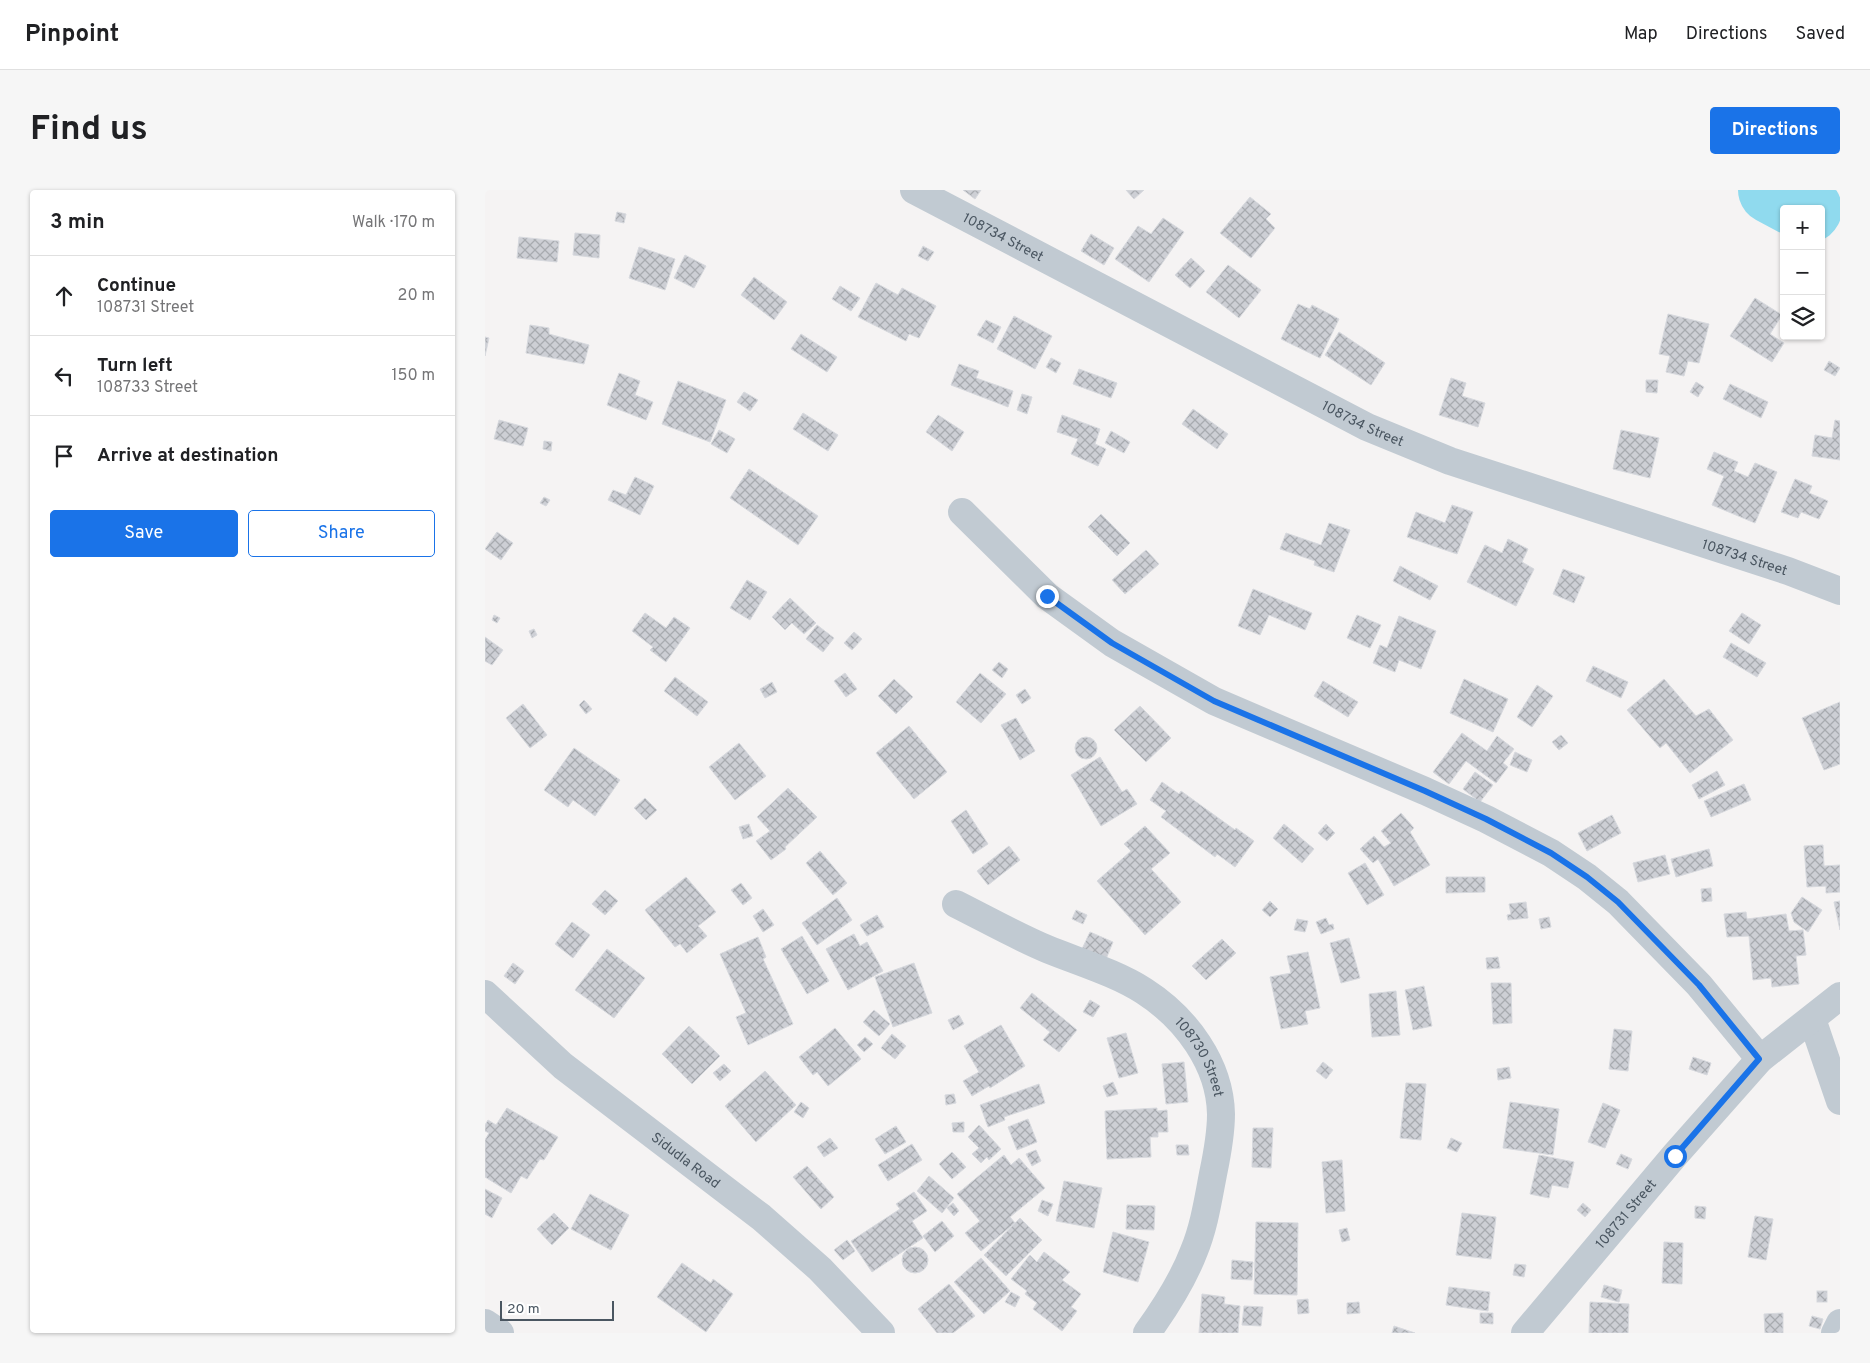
<!DOCTYPE html>
<meta charset="utf-8">
<style>
:root{--surface:#fff;--page:#f6f6f6;--text:#202124;--muted:#757577;--line:#e0e0e0;--accent:#1a73e8}
body{margin:0;font-family:Overpass,sans-serif;background:var(--page);color:var(--text)}
.controls{position:absolute;right:15px;top:15px;display:grid;overflow:hidden;border-radius:5px;box-shadow:0 1px 4px #0004}
.controls button{width:45px;height:45px;display:grid;place-items:center;padding:0;border:0;border-bottom:1px solid var(--line);background:var(--surface);color:var(--text);font:25px sans-serif}
.scale{position:absolute;left:15px;bottom:12px;width:114px;box-sizing:border-box;padding-left:5px;border:2px solid #4a5661;border-top:0;font-size:14px;line-height:18px;white-space:nowrap;color:#4a5661;-webkit-text-stroke:4px #fff;paint-order:stroke}
.stop{position:absolute;width:15px;height:15px;margin:-11px;border:4px solid #1a73e8;border-radius:50%;background:#fff}
.stop.end{background:#1a73e8;border-color:#fff;box-shadow:0 1px 5px #0008}
.list{margin:0;padding:0;list-style:none}
h2{display:flex;justify-content:space-between;align-items:center;height:65px;margin:0;padding:0 20px;font-size:21px}
h2 small{font-size:16px;font-weight:400;color:var(--muted)}
.list li{display:grid;grid-template-columns:32px 1fr auto;gap:15px;align-items:center;box-sizing:border-box;height:80px;padding:0 20px;border-top:1px solid var(--line)}
.list b{display:block;font-size:19px;white-space:nowrap}
.list p{margin:0;font-size:16px;white-space:nowrap;color:var(--muted)}
.list em{font-size:16px;font-style:normal;color:var(--muted)}
.actions{display:flex;gap:10px;padding:15px 20px}
.actions a{flex:1;padding:11px 0;border:1px solid var(--accent);border-radius:5px;text-align:center;font-size:18px;color:var(--accent)}
.actions .main{background:var(--accent);color:#fff}
.icon{flex:none;width:28px;height:28px;fill:none;stroke:currentColor;stroke-width:2;stroke-linecap:round;stroke-linejoin:round}
.map{position:relative;flex:none;width:1355px;height:1143px;overflow:hidden;border-radius:5px}
header{display:flex;align-items:center;gap:30px;box-sizing:border-box;height:70px;padding:0 25px;background:var(--surface);border-bottom:1px solid var(--line)}
header strong{font-size:24px}
nav{display:flex;gap:28px;margin-inline-start:auto;font-size:18px}
.intro{display:flex;align-items:center;justify-content:space-between;box-sizing:border-box;height:120px;padding:0 30px}
h1{margin:0;font-size:35px}
.button{padding:12px 22px;border-radius:5px;background:var(--accent);color:#fff;font-size:18px;font-weight:700}
main{display:flex;gap:30px;padding:0 30px}
aside{flex:1;background:var(--surface);border-radius:5px;box-shadow:0 1px 4px #0004}
.map>svg:first-child{display:block}
</style>
<header>
<strong>Pinpoint</strong>
<nav><a>Map</a><a>Directions</a><a>Saved</a></nav>
</header>
<div class="intro"><h1>Find us</h1><a class="button">Directions</a></div>
<main>
<aside>
<h2>3 min<small>Walk · 170 m</small></h2>
<ul class="list">
<li><svg class="icon" aria-label="ahead" viewBox="0 0 24 24"><path d="M12 20V5M6 11l6-6 6 6"/></svg><div><b>Continue</b><p>108731 Street</p></div><em>20 m</em></li>
<li><svg class="icon" aria-label="left" viewBox="0 0 24 24"><path d="M17 20v-9H6M10 6l-5 5 5 5"/></svg><div><b>Turn left</b><p>108733 Street</p></div><em>150 m</em></li>
<li><svg class="icon" aria-label="arrive" viewBox="0 0 24 24"><path d="M6 21V4h12l-3 4 3 4H6"/></svg><div><b>Arrive at destination</b></div></li>
</ul>
<div class="actions"><a class="main">Save</a><a>Share</a></div>
</aside>
<div class="map">
<svg width="1355" height="1143" viewBox="0 0 1355 1143">
<defs>
<pattern id="building-cross-hatch" width="8" height="8" patternUnits="userSpaceOnUse" patternTransform="scale(1.25)"><rect width="8" height="8" fill="#cdcfd5"/><path d="M0 0l8 8M0 8l8-8" fill="none" stroke="#a8abb0"/></pattern>
</defs>
<rect width="100%" height="100%" fill="#f5f3f3"/>
<g fill="none" stroke-linecap="round" stroke-linejoin="round">
<path stroke="#90daee" stroke-width="68" d="M1287 0 1323 19"/>
</g>
<g fill="url(#building-cross-hatch)" stroke="#d7d9de">
<path d="M478 0H496L490 9Z"/>
<path d="M641 0H659L649 9Z"/>
<path d="M765 7 786 24 781 29 790 38 766 68 735 43Z"/>
<path d="M132 22 141 24 139 33 130 31Z"/>
<path d="M678 28 699 42 664 92 630 69 653 36 666 44Z"/>
<path d="M90 43 115 45 114 68 88 65Z"/>
<path d="M606 44 629 58 619 75 596 61Z"/>
<path d="M34 47 74 51 72 72 32 68Z"/>
<path d="M438 56 449 62 443 71 433 66Z"/>
<path d="M154 57 190 69 180 100 144 88Z"/>
<path d="M200 65 221 76 209 98 189 88Z"/>
<path d="M706 68 720 81 705 98 690 85Z"/>
<path d="M743 75 776 100 754 128 721 102Z"/>
<path d="M269 87 302 112 289 130 256 105Z"/>
<path d="M391 93 413 105 417 98 451 116 434 148 424 144 421 151 373 127Z"/>
<path d="M355 96 375 108 366 121 347 109Z"/>
<path d="M1270 108 1297 125 1285 144 1299 153 1287 172 1245 146Z"/>
<path d="M813 114 825 119 827 115 854 129 835 168 796 149Z"/>
<path d="M1183 124 1224 134 1214 173 1203 171 1199 186 1181 182 1185 166 1174 164Z"/>
<path d="M529 126 567 146 550 179 512 159Z"/>
<path d="M501 130 516 137 508 153 492 145Z"/>
<path d="M45 135 64 138V144L104 155 99 174 41 163Z"/>
<path d="M854 142 900 173 886 195 840 165Z"/>
<path d="M316 144 352 167 342 182 306 159Z"/>
<path d="M0 147 4 148 0 166Z"/>
<path d="M566 168 576 173 571 183 561 177Z"/>
<path d="M1344 171 1355 178 1350 186 1339 180Z"/>
<path d="M474 174 494 181 491 188 528 201 523 217 466 195Z"/>
<path d="M594 179 632 193 626 208 588 194Z"/>
<path d="M134 183 155 191 150 205 168 212 161 230 122 215Z"/>
<path d="M966 188 981 193 977 206 1000 213 993 237 954 225Z"/>
<path d="M1161 190H1173L1172 203 1161 202Z"/>
<path d="M193 191 241 210 225 252 177 234Z"/>
<path d="M1211 192 1219 197 1213 207 1205 202Z"/>
<path d="M1245 194 1283 212 1276 228 1238 209Z"/>
<path d="M259 202 273 210 265 221 252 212Z"/>
<path d="M537 204 547 207 542 224 532 220Z"/>
<path d="M708 219 743 244 732 259 697 234Z"/>
<path d="M318 223 353 245 343 261 308 239Z"/>
<path d="M453 225 479 242 467 261 441 242Z"/>
<path d="M577 225 615 239 610 254 621 259 613 276 586 264 593 249 572 242Z"/>
<path d="M14 230 43 238 38 256 9 249Z"/>
<path d="M1350 230 1355 231V270L1327 266 1330 245 1347 248Z"/>
<path d="M234 240 250 249 242 263 226 254Z"/>
<path d="M1136 240 1174 248 1165 288 1128 279Z"/>
<path d="M626 241 645 252 639 263 620 253Z"/>
<path d="M59 251 67 252 66 261 58 259Z"/>
<path d="M1229 262 1253 272 1249 281 1263 287 1270 273 1292 282 1270 333 1227 315 1239 286 1222 279Z"/>
<path d="M264 279 333 326 313 355 245 308Z"/>
<path d="M150 287 169 296 155 325 123 310 128 300 141 305Z"/>
<path d="M1310 289 1327 296 1324 303 1343 311 1334 329 1316 322 1313 328 1296 322Z"/>
<path d="M59 307 65 310 61 316 55 313Z"/>
<path d="M967 315 988 322 972 364 922 347 931 322 960 333Z"/>
<path d="M616 324 645 353 632 366 603 337Z"/>
<path d="M844 333 865 340 849 382 829 375 830 371 795 359 801 343 836 355Z"/>
<path d="M12 342 28 353 16 370 0 359Z"/>
<path d="M1023 349 1043 359 1037 372 1049 379 1031 416 982 392 1000 355 1017 363Z"/>
<path d="M661 360 674 374 640 404 627 390Z"/>
<path d="M915 376 953 396 945 410 908 391Z"/>
<path d="M1078 379 1100 387 1089 413 1068 404Z"/>
<path d="M262 390 282 402 265 430 245 418Z"/>
<path d="M768 399 827 423 820 440 784 425 775 445 753 436Z"/>
<path d="M305 408 331 433 319 444 307 433 300 440 287 427Z"/>
<path d="M160 423 181 438 189 427 205 438 181 472 165 460 168 457 147 441Z"/>
<path d="M1257 423 1276 435 1264 454 1244 441Z"/>
<path d="M9 425 15 428 12 433 7 430Z"/>
<path d="M872 425 896 435 885 458 862 448Z"/>
<path d="M914 426 951 441 936 479 914 470 910 482 888 473 895 455 902 458Z"/>
<path d="M332 435 349 448 338 462 321 449Z"/>
<path d="M49 439 52 445 47 448 44 441Z"/>
<path d="M369 442 377 449 367 460 359 453Z"/>
<path d="M0 447 18 460 7 475 0 471Z"/>
<path d="M1246 453 1281 473 1272 487 1238 467Z"/>
<path d="M514 472 523 479 517 488 507 480Z"/>
<path d="M1108 476 1143 492 1136 508 1101 491Z"/>
<path d="M360 483 372 499 361 507 349 491Z"/>
<path d="M495 483 521 504 496 533 471 512Z"/>
<path d="M190 487 223 512 212 526 179 501Z"/>
<path d="M409 489 428 507 411 524 393 506Z"/>
<path d="M979 489 1023 509 1008 542 965 523Z"/>
<path d="M1179 489 1211 526 1224 519 1248 550 1205 583 1181 553 1175 558 1142 520Z"/>
<path d="M838 491 873 512 863 527 829 506Z"/>
<path d="M287 492 292 502 280 508 275 499Z"/>
<path d="M1052 495 1068 506 1047 537 1032 527Z"/>
<path d="M540 499 546 508 537 514 531 505Z"/>
<path d="M99 510 107 519 101 524 94 515Z"/>
<path d="M1355 512V574L1339 580 1317 528Z"/>
<path d="M38 514 62 545 45 558 21 528Z"/>
<path d="M655 516 686 548 661 572 629 540Z"/>
<path d="M531 528 550 561 535 570 516 535Z"/>
<path d="M424 536 462 582 429 609 391 563Z"/>
<path d="M977 543 1002 561 1012 546 1029 559 1018 573 1023 577 1011 593 981 571 964 594 948 582Z"/>
<path d="M1076 545 1083 553 1074 560 1067 552Z"/>
<circle cx="601" cy="558" r="11"/>
<path d="M254 553 281 586 250 610 224 577Z"/>
<path d="M89 558 135 590 110 626 88 610 83 617 59 600Z"/>
<path d="M1030 562 1047 570 1042 582 1025 575Z"/>
<path d="M615 567 637 602 642 599 652 614 616 636 586 585Z"/>
<path d="M1232 581 1240 595 1214 609 1207 595Z"/>
<path d="M990 582 1008 595 995 612 978 599Z"/>
<path d="M677 592 694 604 696 601 750 640 751 638 769 651 750 677 732 664 730 667 676 627 681 621 665 610Z"/>
<path d="M1259 594 1266 610 1226 627 1219 611Z"/>
<path d="M303 598 332 627 300 657 301 659 286 670 271 651 285 641 272 627Z"/>
<path d="M160 608 172 620 161 630 149 618Z"/>
<path d="M481 620 503 654 488 664 466 631Z"/>
<path d="M916 623 929 638 925 642 945 675 909 696 893 669 888 673 875 659 889 646 899 657 906 653 896 641Z"/>
<path d="M1127 625 1136 643 1102 661 1093 643Z"/>
<path d="M264 634 268 646 258 649 254 637Z"/>
<path d="M799 634 829 659 817 673 788 648Z"/>
<path d="M841 634 850 643 842 651 833 643Z"/>
<path d="M660 636 685 663 666 679 696 712 660 745 612 691 646 661 639 654Z"/>
<path d="M1338 655 1339 676 1355 675V702L1341 703V696L1322 697 1319 656Z"/>
<path d="M524 656 535 670 503 695 492 681Z"/>
<path d="M1224 659 1228 676 1191 687 1186 669Z"/>
<path d="M335 661 362 693 348 705 321 673Z"/>
<path d="M1180 665 1185 684 1153 692 1148 673Z"/>
<path d="M880 673 899 705 882 715 863 683Z"/>
<path d="M201 687 231 722 213 736 222 746 202 763 195 754 190 757 160 720Z"/>
<path d="M961 687H1000V702L961 703Z"/>
<path d="M256 693 267 708 258 715 246 700Z"/>
<path d="M1226 698 1227 711 1217 712 1216 699Z"/>
<path d="M120 700 133 711 120 725 107 714Z"/>
<path d="M1317 707 1337 720 1323 742 1309 732 1306 723Z"/>
<path d="M352 708 367 730 332 755 317 733Z"/>
<path d="M785 711 793 719 785 727 777 720Z"/>
<path d="M1355 711V740L1349 712Z"/>
<path d="M1041 712 1043 728 1023 730 1022 725 1026 724 1024 714Z"/>
<path d="M278 719 289 735 278 742 268 726Z"/>
<path d="M591 720 602 725 598 734 587 729Z"/>
<path d="M1261 722 1262 729 1301 724 1304 741 1318 740 1321 765 1311 766 1314 794 1287 797 1286 788 1268 790 1264 746 1242 747 1239 724Z"/>
<path d="M392 725 399 737 382 746 375 735Z"/>
<path d="M1064 727 1066 737 1056 739 1054 729Z"/>
<path d="M841 728 844 735 848 734 849 739 836 744 831 732Z"/>
<path d="M812 729 823 731 820 742 809 740Z"/>
<path d="M87 732 105 745 88 768 70 754Z"/>
<path d="M605 742 628 752 621 769 597 759Z"/>
<path d="M369 744 375 756 382 752 398 781 363 800 341 759Z"/>
<path d="M317 746 344 791 322 804 296 759Z"/>
<path d="M273 747 281 767 278 769 308 834 263 855 251 827 261 823 235 764Z"/>
<path d="M864 748 875 788 856 793 845 753Z"/>
<path d="M737 749 751 763 721 790 707 776Z"/>
<path d="M122 759 160 788 129 828 90 800Z"/>
<path d="M823 762 835 818 820 821 823 834 796 839 785 787 806 783 802 766Z"/>
<path d="M1013 767 1015 778 1002 779 1001 768Z"/>
<path d="M28 773 39 781 30 794 19 786Z"/>
<path d="M429 773 447 823 408 837 390 787Z"/>
<path d="M1006 793H1026L1027 833 1008 834Z"/>
<path d="M939 796 947 836 928 840 920 800Z"/>
<path d="M911 801 915 845 887 847 884 804Z"/>
<path d="M547 803 592 840 574 862 558 850 565 842 535 818Z"/>
<path d="M605 810 615 816 608 827 598 822Z"/>
<path d="M389 820 405 834 394 846 378 832Z"/>
<path d="M474 825 479 834 468 840 463 830Z"/>
<path d="M516 835 540 876 505 898 504 896 487 906 478 891 494 882 479 856Z"/>
<path d="M204 836 235 866 207 894 177 864Z"/>
<path d="M350 838 376 869 343 896 332 882 328 885 314 867Z"/>
<path d="M1129 839 1147 841 1143 881 1124 879Z"/>
<path d="M641 843 653 883 634 888 622 848Z"/>
<path d="M407 844 421 856 410 869 396 858Z"/>
<path d="M380 847 388 854 379 862 372 855Z"/>
<path d="M1208 867 1226 873 1222 885 1204 879Z"/>
<path d="M699 872 703 912 681 914 677 874Z"/>
<path d="M838 872 848 880 841 889 831 881Z"/>
<path d="M239 874 246 881 235 891 228 883Z"/>
<path d="M1024 877 1026 888 1013 890 1012 879Z"/>
<path d="M280 881 311 915 271 952 240 916Z"/>
<path d="M628 892 633 904 622 907 618 896Z"/>
<path d="M921 893 941 894 936 950 915 948Z"/>
<path d="M554 894 560 913 519 927 520 930 503 937 495 915Z"/>
<path d="M469 904 471 913 461 915 460 905Z"/>
<path d="M316 912 324 918 318 928 309 922Z"/>
<path d="M1025 912 1074 919 1068 965 1018 958Z"/>
<path d="M1118 913 1135 920 1120 958 1103 952Z"/>
<path d="M22 918 73 947 59 970 55 969 42 989 36 986 26 1003 0 987V950L4 943 0 941V935L3 930 11 935Z"/>
<path d="M672 918V921L682 920 683 942H673V947H665L666 967 622 969 620 921Z"/>
<path d="M543 929 552 952 532 960 523 937Z"/>
<path d="M479 932V942H468L467 933Z"/>
<path d="M494 935 516 959 504 970 502 967 496 973 487 964 494 958 483 947Z"/>
<path d="M411 936 421 952 400 964 390 949Z"/>
<path d="M768 938H788L786 978 767 977Z"/>
<path d="M345 948 353 958 339 967 332 957Z"/>
<path d="M966 948 977 953 972 962 962 958Z"/>
<path d="M427 954 437 970 403 991 393 975Z"/>
<path d="M691 955H703L704 965H692Z"/>
<path d="M551 960 556 971 547 976 541 964Z"/>
<path d="M467 962 481 977 467 989 454 974Z"/>
<path d="M1136 964 1147 969 1143 979 1131 974Z"/>
<path d="M519 965 526 975 534 968 560 998 525 1027 530 1033 496 1061 480 1043 495 1031 472 1004Z"/>
<path d="M1054 965 1089 972 1083 998 1067 995 1064 1008 1045 1004Z"/>
<path d="M857 970 860 1021 841 1023 837 972Z"/>
<path d="M322 976 349 1007 336 1019 308 987Z"/>
<path d="M444 986 469 1008 457 1023 432 1001Z"/>
<path d="M579 991 617 998 609 1038 571 1031Z"/>
<path d="M0 999 17 1008 7 1028 0 1024Z"/>
<path d="M429 1002 442 1021 427 1031 438 1048 387 1082 366 1051 415 1019 411 1014Z"/>
<path d="M105 1004 144 1025 126 1060 86 1039Z"/>
<path d="M557 1010 568 1014 563 1026 553 1021Z"/>
<path d="M468 1013 474 1021 469 1026 462 1018Z"/>
<path d="M1098 1013 1106 1020 1100 1027 1092 1020Z"/>
<path d="M642 1015 670 1016 669 1040 641 1039Z"/>
<path d="M1210 1016 1221 1017 1220 1029 1210 1028Z"/>
<path d="M69 1023 84 1038 67 1055 52 1039Z"/>
<path d="M977 1023 1011 1027 1006 1069 971 1065Z"/>
<path d="M1270 1026 1288 1029 1281 1070 1263 1067Z"/>
<path d="M535 1028 557 1050 521 1086 499 1065Z"/>
<path d="M457 1031 469 1046 450 1062 438 1046Z"/>
<path d="M771 1032 813 1033 812 1105 769 1104Z"/>
<path d="M862 1038 865 1050 857 1052 854 1040Z"/>
<path d="M628 1042 664 1052 653 1092 618 1082Z"/>
<path d="M362 1050 370 1061 358 1070 349 1060Z"/>
<path d="M1179 1052 1198 1053 1197 1094 1177 1093Z"/>
<circle cx="430" cy="1070" r="13"/>
<path d="M559 1062 585 1082 577 1090 596 1104 586 1117 592 1121 577 1141 548 1119 552 1113 540 1104 542 1101 526 1089 545 1065 552 1072Z"/>
<path d="M496 1068 525 1101 499 1124 469 1092Z"/>
<path d="M747 1070 768 1072 767 1090 746 1089Z"/>
<path d="M197 1073 226 1093 228 1089 248 1104 221 1142 172 1107Z"/>
<path d="M1030 1074 1041 1075 1039 1087 1028 1085Z"/>
<path d="M464 1094 490 1126 468 1143H452L433 1119Z"/>
<path d="M1119 1095 1137 1100 1134 1112 1116 1107Z"/>
<path d="M964 1097 1005 1102 1003 1121 961 1115Z"/>
<rect x="1332" y="1101" width="10" height="11"/>
<path d="M526 1102 535 1107 530 1117 520 1112Z"/>
<path d="M717 1104 740 1107 739 1114 755 1116 753 1143H714Z"/>
<path d="M823 1109 824 1123 813 1124 812 1110Z"/>
<path d="M874 1112 875 1123 862 1124V1113Z"/>
<path d="M1105 1112 1144 1114 1143 1143H1104Z"/>
<path d="M759 1116 778 1117 776 1136 757 1135Z"/>
<path d="M995 1123H1008V1134L995 1133Z"/>
<path d="M1298 1123V1143H1280L1279 1124Z"/>
<path d="M1327 1126 1338 1129 1335 1139 1324 1136Z"/>
<path d="M909 1136 930 1143H907Z"/>
</g>
<g fill="none" stroke-linecap="round" stroke-linejoin="round">
<g stroke="#c1cad2" stroke-width="28">
<path id="s1" d="M429 0 882 237 965 271 1303 381 1355 401"/>
<path d="M477 322 562 406 627 453 729 511 940 601 1001 629 1066 663 1102 687 1133 712 1214 795 1275 869"/>
<path id="s2" d="M471 714C501 729 531 746 562 759 594 772 631 783 659 801 701 828 735 874 736 924 736 945 732 965 728 984 723 1010 719 1037 709 1061 698 1090 680 1118 662 1143"/>
<path id="s3" d="M0 804 78 876 276 1027 335 1079 396 1143"/>
<path d="M1327 829 1355 911"/>
<path d="M0 1133 15 1143"/>
<path id="s4" d="M1040 1143 1190 965 1275 869 1355 806"/>
<path d="M1350 1143 1355 1133"/>
</g>
</g>
<g fill="none" stroke-linecap="round" stroke-linejoin="round">
<path stroke="#1a73e8" stroke-width="6" d="M562 406 627 453 729 511 940 601 1001 629 1066 663 1102 687 1133 712 1214 795 1274 869 1190 966"/>
</g>
<g text-anchor="middle" stroke-width="5" stroke-linejoin="round" paint-order="stroke">
<g font-size="14" fill="#4a5661" stroke="#fff">
<text dy="5" stroke="none"><textPath href="#s1" startOffset="101">108734 Street</textPath></text>
<text dy="5" stroke="none"><textPath href="#s1" startOffset="506">108734 Street</textPath></text>
<text dy="5" stroke="none"><textPath href="#s1" startOffset="911">108734 Street</textPath></text>
<text dy="5" stroke="none"><textPath href="#s2" startOffset="296">108730 Street</textPath></text>
<text dy="5" stroke="none"><textPath href="#s3" startOffset="261">Sidudla Road</textPath></text>
<text dy="5" stroke="none"><textPath href="#s4" startOffset="156">108731 Street</textPath></text>
</g>
</g>
</svg>
<div class="controls">
<button>+</button>
<button>−</button>
<button><svg class="icon" aria-label="layers" viewBox="0 0 24 24"><path d="M12 4l9 5-9 5-9-5zM3 14l9 5 9-5"/></svg></button>
</div>
<div class="scale">20 m</div>
<div class="stop" style="left:1190px;top:966px"></div>
<div class="stop end" style="left:562px;top:406px"></div>
</div>
</main>
